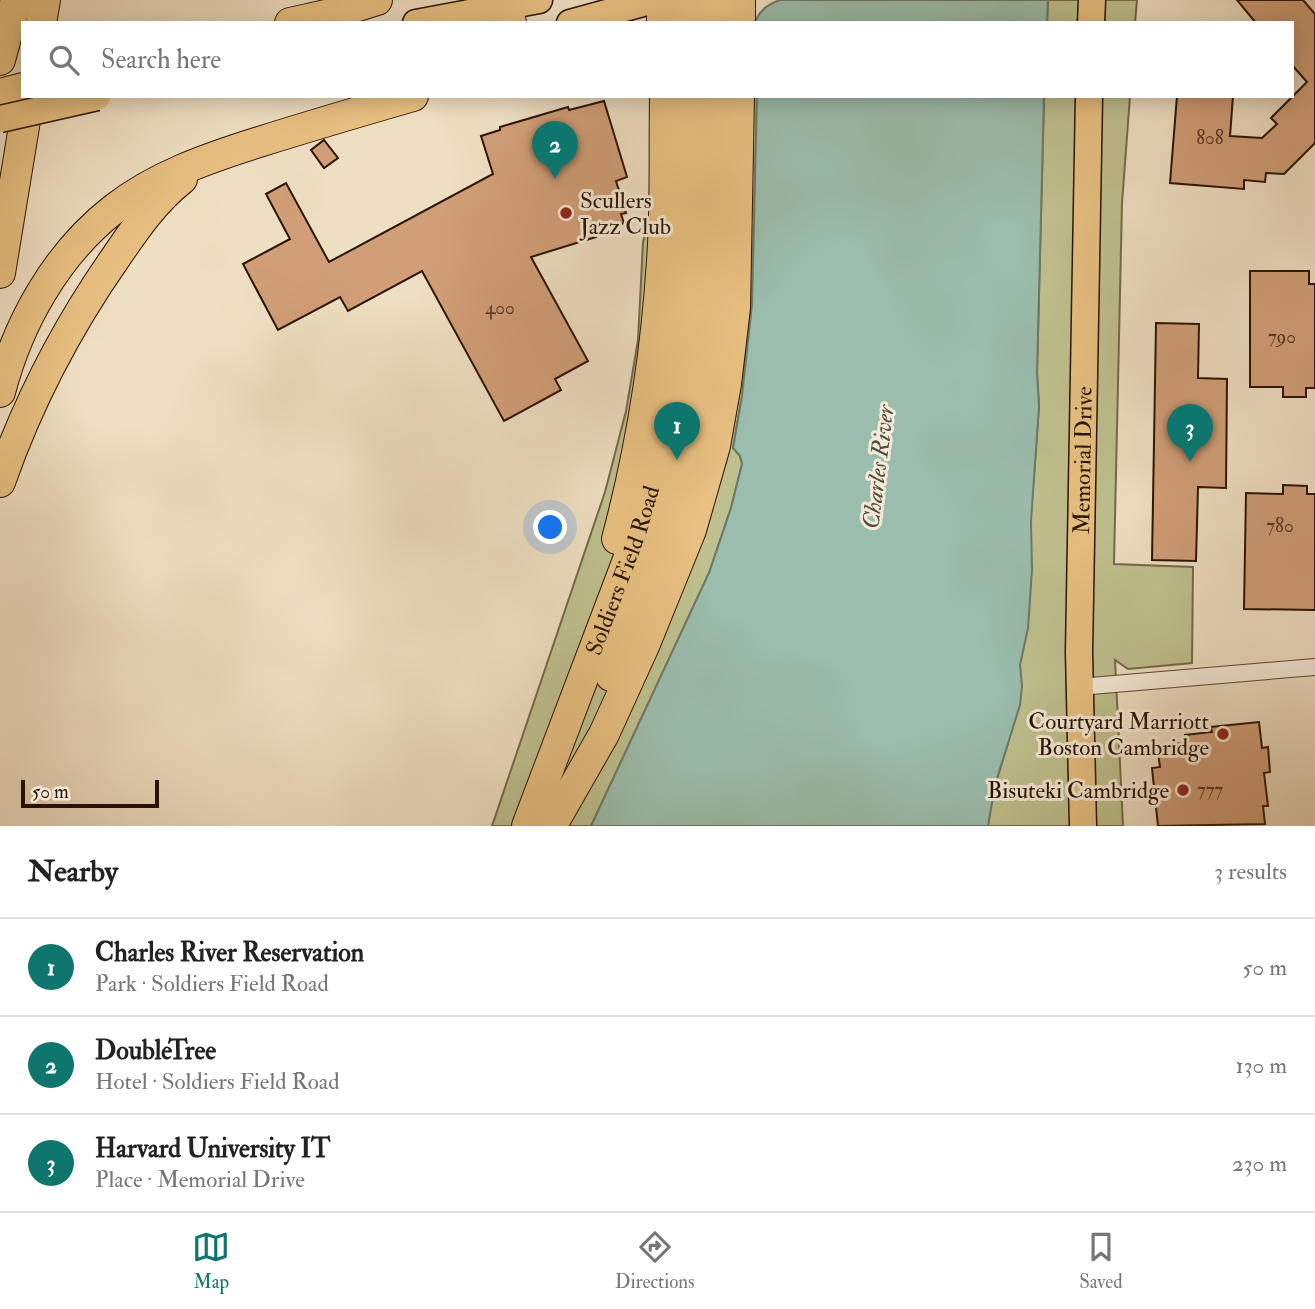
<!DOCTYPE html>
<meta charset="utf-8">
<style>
:root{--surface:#fff;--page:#f6f6f6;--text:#222;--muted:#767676;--line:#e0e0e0;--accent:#0f766e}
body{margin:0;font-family:"IM FELL Double Pica",serif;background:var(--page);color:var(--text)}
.scale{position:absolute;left:21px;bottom:18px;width:138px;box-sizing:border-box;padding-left:7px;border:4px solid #2a1204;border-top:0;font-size:19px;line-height:24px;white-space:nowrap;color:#2a1204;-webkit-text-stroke:5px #f5ead7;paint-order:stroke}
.you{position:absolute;left:551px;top:528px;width:24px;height:24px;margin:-18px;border:5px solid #fff;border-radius:50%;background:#1a73e8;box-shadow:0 0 0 10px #1a73e833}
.badge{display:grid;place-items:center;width:46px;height:46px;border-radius:50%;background:var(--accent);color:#fff;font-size:23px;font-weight:700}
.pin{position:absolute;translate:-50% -58px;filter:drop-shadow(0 2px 4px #0008)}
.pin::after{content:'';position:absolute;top:37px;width:24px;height:21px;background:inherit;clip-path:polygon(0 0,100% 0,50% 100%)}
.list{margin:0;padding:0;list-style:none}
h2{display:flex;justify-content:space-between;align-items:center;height:91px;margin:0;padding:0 28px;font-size:30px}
h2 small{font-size:23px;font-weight:400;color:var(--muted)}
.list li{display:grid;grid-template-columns:46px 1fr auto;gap:21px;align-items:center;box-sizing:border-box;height:98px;padding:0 28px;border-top:2px solid var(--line)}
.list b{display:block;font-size:26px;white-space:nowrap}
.list p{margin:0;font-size:23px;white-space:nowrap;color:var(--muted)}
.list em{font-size:23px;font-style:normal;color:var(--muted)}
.icon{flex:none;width:38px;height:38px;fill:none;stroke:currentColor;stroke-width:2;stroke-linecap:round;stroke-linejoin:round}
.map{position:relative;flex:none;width:1315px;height:826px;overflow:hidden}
.search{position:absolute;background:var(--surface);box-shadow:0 4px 18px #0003;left:21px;right:21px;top:21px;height:77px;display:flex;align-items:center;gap:18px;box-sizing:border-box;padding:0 24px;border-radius:0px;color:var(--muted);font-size:26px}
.sheet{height:385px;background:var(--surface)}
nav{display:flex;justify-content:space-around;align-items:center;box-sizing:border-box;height:98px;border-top:2px solid var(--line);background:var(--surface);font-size:19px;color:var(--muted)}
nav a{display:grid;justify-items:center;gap:4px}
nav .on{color:var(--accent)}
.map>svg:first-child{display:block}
</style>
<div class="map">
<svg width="1315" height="826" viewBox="0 0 1315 826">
<rect width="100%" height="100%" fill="#efdfc2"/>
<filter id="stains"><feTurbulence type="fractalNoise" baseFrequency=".00286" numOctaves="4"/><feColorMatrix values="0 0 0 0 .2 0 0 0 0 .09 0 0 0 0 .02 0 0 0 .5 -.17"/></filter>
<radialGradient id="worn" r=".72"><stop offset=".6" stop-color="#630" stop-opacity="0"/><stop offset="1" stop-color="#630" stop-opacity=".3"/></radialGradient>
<g fill="#bfc08f" stroke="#74694a" stroke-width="2">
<path d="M1048 0H1137L1135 23H1047Z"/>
<path d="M651 96H757L752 305 742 396 733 448 740 456 742 464 731 508 709 573 591 826H492L605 492 626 411 638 340 643 242 651 213Z"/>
<path d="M1044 96H1130L1122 203 1114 564 1193 567 1192 663 1128 669 1115 660 1123 826H988C990 812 992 797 996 783 1007 742 1023 707 1020 665L1039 406 1037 373Z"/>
</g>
<g fill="#9bbdad" stroke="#6e7969" stroke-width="2">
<path d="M780 0H1048L1047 23H755C759 10 768 4 780 0Z"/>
<path d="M757 96H1044L1037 373 1039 406 1031 521 1032 570 1028 628 1020 665 1022 686 1020 705 995 785 988 826H591L709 573 731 508 742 464 740 456 733 448 742 396 752 305Z"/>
</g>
<g fill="#d19e77" stroke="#2a1204" stroke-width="2">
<path d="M1237 0H1303L1315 14V143L1284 174 1266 173 1265 182 1244 180V189L1170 183 1177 96H1233L1230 136 1262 138 1277 124 1271 118 1307 82 1292 65V23H1256Z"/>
<path d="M604 101 627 177 616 181 626 213 621 214 624 223 595 232 596 237 531 257 588 361 555 379 561 390 504 421 422 271 348 311 340 297 278 330 243 264 290 239 266 194 286 183 329 262 493 174 481 136 500 130V127L568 107 569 110Z"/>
<path d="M324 140 338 158 324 168 311 150Z"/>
<path d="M1250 271H1309V284H1315V388H1306V397H1283V387H1250Z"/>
<path d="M1156 323 1199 324 1198 378 1227 379 1226 488 1198 487 1196 561 1152 560Z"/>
<path d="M1283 485 1307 486V494H1315V610L1244 609 1246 493 1283 494Z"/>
<path d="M1259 722 1262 748 1268 747 1270 772 1264 773 1268 806H1263L1265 824 1158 826 1152 768 1160 767 1157 745 1186 743 1185 735 1212 732 1211 727Z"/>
</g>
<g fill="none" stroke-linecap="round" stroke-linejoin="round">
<defs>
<path id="minor" d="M1079 687 1315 667"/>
<g id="primary">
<path d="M416 23 539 0"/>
<path d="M570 23 654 0"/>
</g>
<g id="trunk">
<path d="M1091 23 1092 0"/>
<path id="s1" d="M1083 826 1079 652 1089 96"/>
</g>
<g id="motorway">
<path d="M506 0 511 23"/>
<path d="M662 0V23"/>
<path d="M41 23 45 0"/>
<path d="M290 23 339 12 377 0"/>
<path d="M691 23V0"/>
<path d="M714 23V0"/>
<path d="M740 23V0"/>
<path d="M0 60 16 0"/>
<path d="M0 94 23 88"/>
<path d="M0 273 29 96"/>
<path d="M0 392C18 323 56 254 114 209 156 176 208 158 259 142 310 126 361 111 413 96"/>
<path d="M0 482C28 402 67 327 116 257 135 229 155 200 182 179"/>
<path d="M617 539C641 449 656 355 662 261 666 207 664 151 665 96"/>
<path d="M611 676C646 582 684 488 701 388 717 292 713 193 713 96"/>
<path d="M556 818 604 734 644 646 691 530 715 446 726 384 735 308 739 96"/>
<path id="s2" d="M527 826 637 536 667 435 680 369 687 302 690 96"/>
</g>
</defs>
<use href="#minor" stroke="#5b4534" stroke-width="18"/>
<use href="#primary" stroke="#2a1204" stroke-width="29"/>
<use href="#trunk" stroke="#2a1204" stroke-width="29"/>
<use href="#motorway" stroke="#2a1204" stroke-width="32"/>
<use href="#minor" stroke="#f5ead7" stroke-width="16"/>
<use href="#primary" stroke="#e8c081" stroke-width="26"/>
<use href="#trunk" stroke="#e8c081" stroke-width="26"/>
<use href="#motorway" stroke="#e8c081" stroke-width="30"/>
<defs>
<path id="primary-bridge" d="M0 119 97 97"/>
</defs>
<use href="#primary-bridge" stroke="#2a1204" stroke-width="29" stroke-linecap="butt"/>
<use href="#primary-bridge" stroke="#e8c081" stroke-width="26"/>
</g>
<g fill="#8f2418" stroke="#f5ead7" stroke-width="2.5">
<circle cx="566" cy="213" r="7"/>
<circle cx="1223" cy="734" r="7"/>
<circle cx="1183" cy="790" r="7"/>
</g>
<g text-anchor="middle" stroke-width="6" stroke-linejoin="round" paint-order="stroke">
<g font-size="19" fill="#543521">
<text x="1210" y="144">808</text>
<text x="500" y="314">400</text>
<text x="1282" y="343">790</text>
<text x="1280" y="532">780</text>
<text x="1210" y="796">777</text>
</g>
<g font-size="23" fill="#2a1204" stroke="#f5ead7" text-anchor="end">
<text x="580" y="208" text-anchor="start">Scullers<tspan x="580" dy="26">Jazz Club</tspan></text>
<text x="1209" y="729">Courtyard Marriott<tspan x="1209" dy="26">Boston Cambridge</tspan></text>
<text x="1169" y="798">Bisuteki Cambridge</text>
</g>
<g font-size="23" fill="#2a1204" stroke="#f5ead7">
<text dy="8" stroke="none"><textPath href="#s1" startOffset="366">Memorial Drive</textPath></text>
<text dy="8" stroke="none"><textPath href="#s2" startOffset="273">Soldiers Field Road</textPath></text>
</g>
<g font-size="24" font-style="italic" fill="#524e3f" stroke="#f5ead7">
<text transform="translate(878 467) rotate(-83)" y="8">Charles River</text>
</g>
</g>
<rect width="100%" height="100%" filter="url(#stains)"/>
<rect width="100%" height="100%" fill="url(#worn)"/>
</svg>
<div class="scale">50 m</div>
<div class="you"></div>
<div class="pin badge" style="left:677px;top:460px">1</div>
<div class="pin badge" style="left:555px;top:179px">2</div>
<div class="pin badge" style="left:1190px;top:462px">3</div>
<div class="search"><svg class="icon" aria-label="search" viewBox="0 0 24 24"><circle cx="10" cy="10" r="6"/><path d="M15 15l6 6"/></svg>Search here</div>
</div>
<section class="sheet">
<h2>Nearby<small>3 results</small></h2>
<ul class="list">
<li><span class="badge">1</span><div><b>Charles River Reservation</b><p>Park · Soldiers Field Road</p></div><em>50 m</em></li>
<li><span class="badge">2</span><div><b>DoubleTree</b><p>Hotel · Soldiers Field Road</p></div><em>130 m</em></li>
<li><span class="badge">3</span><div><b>Harvard University IT</b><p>Place · Memorial Drive</p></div><em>230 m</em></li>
</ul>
</section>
<nav>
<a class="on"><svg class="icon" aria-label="map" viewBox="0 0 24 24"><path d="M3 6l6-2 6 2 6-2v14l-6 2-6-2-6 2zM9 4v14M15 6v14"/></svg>Map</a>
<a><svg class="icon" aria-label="directions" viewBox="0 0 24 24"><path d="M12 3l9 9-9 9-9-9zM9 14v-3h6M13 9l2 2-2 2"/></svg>Directions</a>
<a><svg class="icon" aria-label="saved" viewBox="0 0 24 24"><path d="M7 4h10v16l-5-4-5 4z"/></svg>Saved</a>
</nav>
